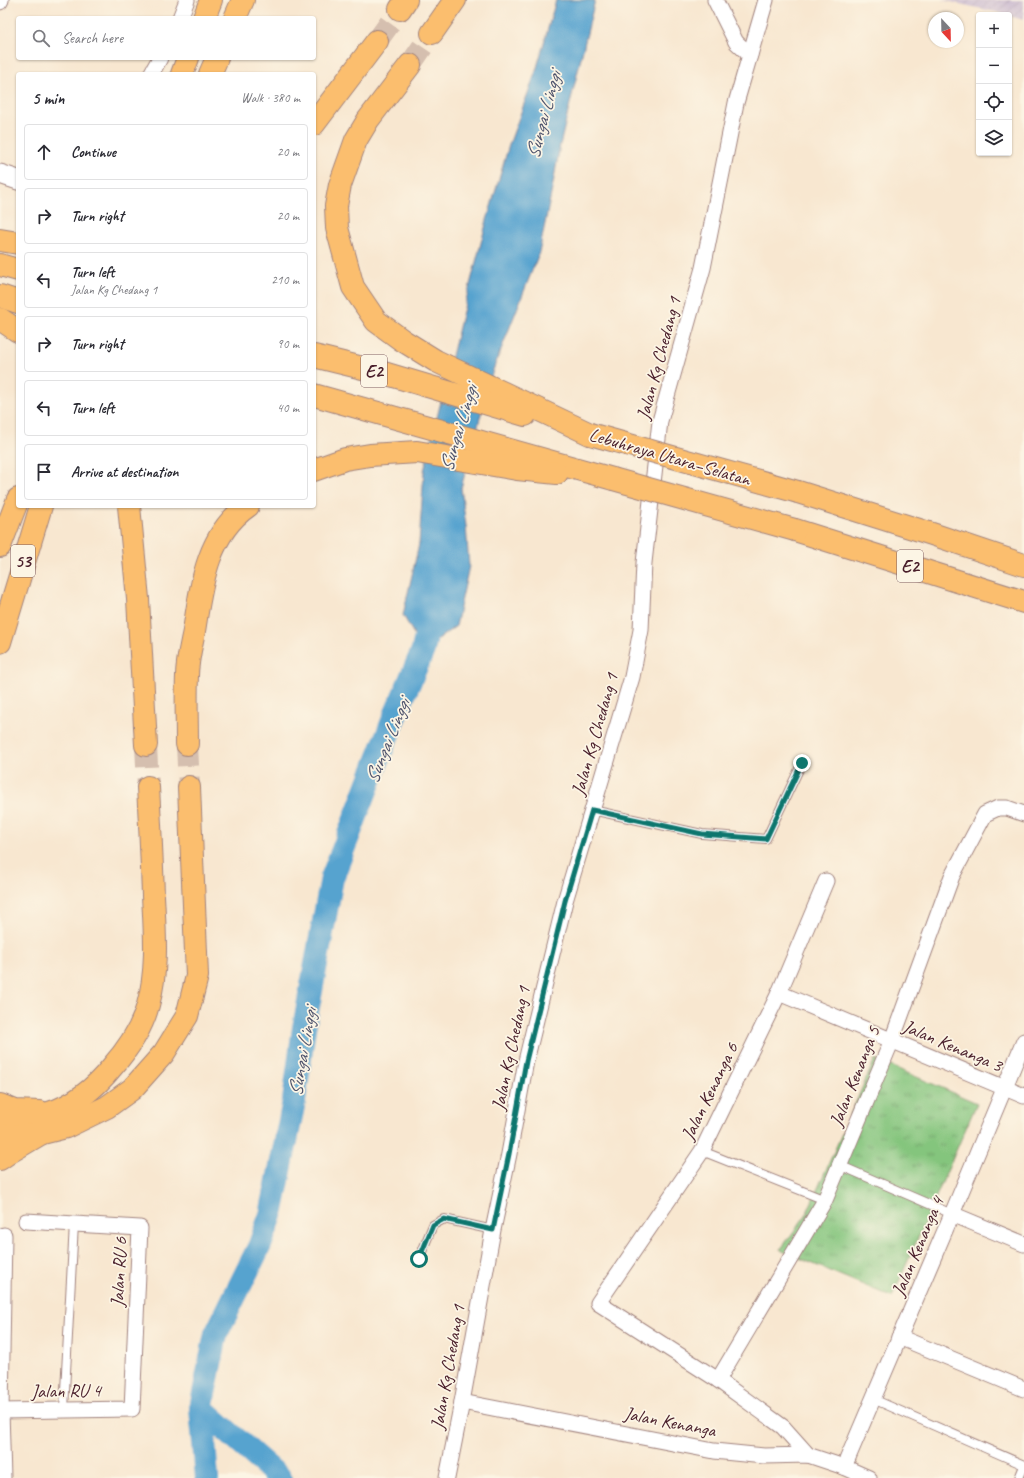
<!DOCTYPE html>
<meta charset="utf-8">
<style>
:root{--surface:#fff;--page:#f2f2f3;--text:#2b2b33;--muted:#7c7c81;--line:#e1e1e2}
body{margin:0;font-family:Caveat,sans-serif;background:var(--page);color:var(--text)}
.controls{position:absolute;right:12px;top:12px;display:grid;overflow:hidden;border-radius:4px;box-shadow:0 1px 3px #0004}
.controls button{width:36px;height:36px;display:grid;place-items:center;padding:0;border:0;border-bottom:1px solid var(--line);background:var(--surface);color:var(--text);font:20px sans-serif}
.compass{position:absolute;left:928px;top:12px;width:36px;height:36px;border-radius:50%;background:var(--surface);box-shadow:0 1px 3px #0004;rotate:158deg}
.stop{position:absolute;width:12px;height:12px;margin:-9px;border:3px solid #0f766e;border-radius:50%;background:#fff}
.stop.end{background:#0f766e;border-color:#fff;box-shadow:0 1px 4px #0008}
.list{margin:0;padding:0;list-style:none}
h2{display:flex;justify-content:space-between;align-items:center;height:52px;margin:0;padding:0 16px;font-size:17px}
h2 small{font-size:13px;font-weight:400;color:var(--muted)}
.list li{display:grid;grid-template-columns:26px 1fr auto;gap:12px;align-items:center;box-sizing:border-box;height:56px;margin:0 8px 8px;padding:0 8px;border:1px solid var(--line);border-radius:4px}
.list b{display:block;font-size:15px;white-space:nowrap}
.list p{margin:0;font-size:13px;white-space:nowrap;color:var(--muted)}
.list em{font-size:13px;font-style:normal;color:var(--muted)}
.icon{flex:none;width:22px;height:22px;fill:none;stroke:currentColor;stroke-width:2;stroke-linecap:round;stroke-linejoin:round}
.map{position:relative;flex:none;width:1024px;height:1478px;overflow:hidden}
.search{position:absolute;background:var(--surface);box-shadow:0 1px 3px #0004;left:16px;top:16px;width:300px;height:44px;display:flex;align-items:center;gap:10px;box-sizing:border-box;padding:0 14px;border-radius:4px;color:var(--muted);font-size:15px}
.panel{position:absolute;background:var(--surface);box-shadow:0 1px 3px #0004;left:16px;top:72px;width:300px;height:436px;border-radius:4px}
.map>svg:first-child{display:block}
</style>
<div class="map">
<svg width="1024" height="1478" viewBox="0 0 1024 1478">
<defs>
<pattern id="industrial-furrows" width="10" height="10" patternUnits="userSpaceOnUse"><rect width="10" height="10" fill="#cebed1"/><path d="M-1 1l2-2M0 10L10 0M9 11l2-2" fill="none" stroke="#b2a3b4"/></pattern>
<pattern id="grass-tufts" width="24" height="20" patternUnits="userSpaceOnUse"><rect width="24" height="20" fill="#84c57d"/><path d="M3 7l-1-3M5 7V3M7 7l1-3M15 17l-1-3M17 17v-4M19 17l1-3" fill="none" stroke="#6e9f67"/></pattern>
</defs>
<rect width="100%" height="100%" fill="#fcf5e5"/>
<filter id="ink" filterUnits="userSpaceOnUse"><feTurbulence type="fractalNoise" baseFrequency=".025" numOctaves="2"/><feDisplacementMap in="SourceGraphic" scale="8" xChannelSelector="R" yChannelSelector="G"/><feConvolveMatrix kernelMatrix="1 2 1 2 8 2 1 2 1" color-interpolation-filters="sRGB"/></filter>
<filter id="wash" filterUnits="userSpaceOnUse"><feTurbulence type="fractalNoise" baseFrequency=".012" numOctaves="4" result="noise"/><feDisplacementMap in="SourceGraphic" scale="16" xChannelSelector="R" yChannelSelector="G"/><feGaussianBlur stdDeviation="0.9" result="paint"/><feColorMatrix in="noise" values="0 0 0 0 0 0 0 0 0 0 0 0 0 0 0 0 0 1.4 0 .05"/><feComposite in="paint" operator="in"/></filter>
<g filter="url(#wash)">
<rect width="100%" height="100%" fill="#f8e7d0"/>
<path fill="url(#industrial-furrows)" d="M942 0H1024V20L1009 16V15Z"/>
<path fill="url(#grass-tufts)" stroke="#677254" d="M875 1059 977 1103 892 1297 780 1250 806 1215Z"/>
<path fill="#56a3cf" stroke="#50617d" d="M556 0H595L560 145 552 189 539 253 493 370 461 488 466 526 469 566 456 626 423 650 403 615 419 544 424 471 461 319 487 220 509 145 536 71Z"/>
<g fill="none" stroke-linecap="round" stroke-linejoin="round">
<g stroke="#56a3cf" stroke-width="24">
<path d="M201 1408 280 1478"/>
<path d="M207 1478 201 1408 216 1334 260 1245 271 1215 294 1101 304 1028 332 878 394 718 423 650 430 618"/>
</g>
</g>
</g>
<g filter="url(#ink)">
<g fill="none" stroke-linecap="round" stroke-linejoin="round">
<g stroke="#d5bfaf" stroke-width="22" stroke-dasharray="22 11" stroke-linecap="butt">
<path d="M377 41 400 9"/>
<path d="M410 65 432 33"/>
<path d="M187 744 189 787"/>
<path d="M146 745 148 787"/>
</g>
<defs>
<g id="service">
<path d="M592 810 702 834 766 839 802 763"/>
<path d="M702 1151 825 1200"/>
<path d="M839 1165 952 1214"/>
<path d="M419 1259 433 1225 444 1219 493 1230"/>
<path d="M873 1399 1024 1465"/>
<path d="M64 1409 74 1224"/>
<path d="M1019 1478 1024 1466"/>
</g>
<g id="minor">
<path d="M715 0 736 42 750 55"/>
<path d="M0 2 1 0"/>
<path d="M180 18 187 0"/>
<path d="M151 74 160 58"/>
<path d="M779 993 1024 1096"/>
<path d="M952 1214 1024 1244"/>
<path d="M899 1337 1024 1389"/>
<path d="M718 1380 825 1200 892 1040 952 876 985 814 998 808H1007L1024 814"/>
<path d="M462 1402 714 1451 764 1456 808 1455 844 1467 869 1478"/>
<path d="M0 1411 132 1409 140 1228 26 1221"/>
<path d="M808 1455 783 1427 718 1380 598 1303 702 1151 779 993 826 881"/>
<path d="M844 1467 952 1214 1024 1041"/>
<path d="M3 1478 1 1411 4 1235"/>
<path d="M447 1478 462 1402 493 1230 509 1154 526 1061 565 901 632 677 641 630 644 563 660 421 703 268 736 103 766 0"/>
</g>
<path id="tertiary" d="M0 174 18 180"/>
<g id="trunk">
<path d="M204 18 211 0"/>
<path d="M235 18 243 0"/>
<path d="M182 74 188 58"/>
<path d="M210 74 217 58"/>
<path d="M0 546 18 499"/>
<path d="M0 642 41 506"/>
<path d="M0 1105 15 1111 40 1112"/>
<path d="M0 1159 10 1152 42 1133"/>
</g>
<g id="motorway">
<path d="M400 9 406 0"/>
<path d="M432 33 455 0"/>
<path d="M410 65 368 120 356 140 340 185 336 206 337 228 353 287 376 321 402 340 436 361 590 434"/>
<path d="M314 124 377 41"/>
<path d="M0 240 18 243"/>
<path d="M0 265 18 270"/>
<path d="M0 296 18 302"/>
<path d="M0 319 18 331"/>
<path d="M314 356 387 374 525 415"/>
<path d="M314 395 613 479"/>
<path d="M314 470 345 459 370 455 417 452 517 469 557 473"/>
<path d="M798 492 932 534 1024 565"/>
<path d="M129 506 138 599 146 745"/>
<path d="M795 530 1024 602"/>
<path d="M187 744C187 721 186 699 187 676 187 661 191 646 194 631 201 586 207 534 248 506"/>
<path d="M0 1121H5C19 1119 35 1118 49 1113 74 1105 96 1087 112 1067 128 1049 142 1028 148 1005 158 969 155 933 153 896 152 860 150 824 148 787"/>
<path d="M0 1135 20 1136 42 1133 66 1127 107 1107 132 1089 164 1053 187 1016 197 976 189 787"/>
</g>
</defs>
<use href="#service" stroke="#a1837e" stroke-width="10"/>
<use href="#minor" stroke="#a1837e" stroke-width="17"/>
<use href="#tertiary" stroke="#a1837e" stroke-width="21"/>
<use href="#trunk" stroke="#a1837e" stroke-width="24"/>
<use href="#motorway" stroke="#a1837e" stroke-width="24"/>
<use href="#service" stroke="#fff" stroke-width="8"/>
<use href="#minor" stroke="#fff" stroke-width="15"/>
<use href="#tertiary" stroke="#fff" stroke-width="19"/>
<use href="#trunk" stroke="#fbbe6e" stroke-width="22"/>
<use href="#motorway" stroke="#fbbe6e" stroke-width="22"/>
<defs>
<g id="motorway-bridge">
<path d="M590 434 798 492"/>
<path d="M613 479 795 530"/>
</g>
</defs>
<use href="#motorway-bridge" stroke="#a1837e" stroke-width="24" stroke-linecap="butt"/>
<use href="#motorway-bridge" stroke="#fbbe6e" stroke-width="22"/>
</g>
</g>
<g fill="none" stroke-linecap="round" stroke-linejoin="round" filter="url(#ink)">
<path stroke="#0f766e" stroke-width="5" d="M419 1259 433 1225 444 1219 493 1230 509 1154 526 1061 565 901 592 810 702 834 766 839 802 763"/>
</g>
<g text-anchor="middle" stroke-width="3.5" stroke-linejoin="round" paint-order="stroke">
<g fill="#fcf5e5" stroke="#7f5f63" stroke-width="1">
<rect x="361" y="355" width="26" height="32" rx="3"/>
<rect x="11" y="545" width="24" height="32" rx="3"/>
<rect x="897" y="550" width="26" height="32" rx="3"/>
</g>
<g font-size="18" font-weight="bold" fill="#4a1f2b">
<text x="374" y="377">E2</text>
<text x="23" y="567">53</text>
<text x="910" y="572">E2</text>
</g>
<g font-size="19" fill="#4a1f2b" stroke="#fcf5e5">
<text transform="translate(658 358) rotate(-75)" y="7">Jalan Kg Chedang 1</text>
<text transform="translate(670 456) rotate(16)" y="7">Lebuhraya Utara–Selatan</text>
<text transform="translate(594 734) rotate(-74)" y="7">Jalan Kg Chedang 1</text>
<text transform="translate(953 1045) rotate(23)" y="7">Jalan Kenanga 3</text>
<text transform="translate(510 1048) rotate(-78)" y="7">Jalan Kg Chedang 1</text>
<text transform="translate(854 1076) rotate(-68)" y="7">Jalan Kenanga 5</text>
<text transform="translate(709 1091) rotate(-64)" y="7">Jalan Kenanga 6</text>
<text transform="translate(917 1246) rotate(-67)" y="7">Jalan Kenanga 4</text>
<text transform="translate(118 1272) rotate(-87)" y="7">Jalan RU 6</text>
<text transform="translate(447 1367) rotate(-80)" y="7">Jalan Kg Chedang 1</text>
<text transform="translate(66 1390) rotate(-1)" y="7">Jalan RU 4</text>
<text transform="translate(670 1421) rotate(11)" y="7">Jalan Kenanga</text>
</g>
<g font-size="20" font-style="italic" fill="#4f546d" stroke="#fcf5e5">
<text transform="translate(543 115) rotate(-75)" y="7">Sungai Linggi</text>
<text transform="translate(458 428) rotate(-73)" y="7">Sungai Linggi</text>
<text transform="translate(387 741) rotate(-68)" y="7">Sungai Linggi</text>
<text transform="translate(302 1052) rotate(-80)" y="7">Sungai Linggi</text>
</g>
</g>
</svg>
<div class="controls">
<button>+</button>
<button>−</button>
<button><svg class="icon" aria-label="locate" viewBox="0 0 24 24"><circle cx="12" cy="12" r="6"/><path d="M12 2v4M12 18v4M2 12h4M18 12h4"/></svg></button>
<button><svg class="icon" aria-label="layers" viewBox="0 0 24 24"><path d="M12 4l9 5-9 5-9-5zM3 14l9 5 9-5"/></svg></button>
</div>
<svg class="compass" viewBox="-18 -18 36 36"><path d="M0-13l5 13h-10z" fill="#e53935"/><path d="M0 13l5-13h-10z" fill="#7c7c81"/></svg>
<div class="stop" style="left:419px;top:1259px"></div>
<div class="stop end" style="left:802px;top:763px"></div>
<div class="search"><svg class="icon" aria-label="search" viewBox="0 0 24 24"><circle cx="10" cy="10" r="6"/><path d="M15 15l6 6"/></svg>Search here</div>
<section class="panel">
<h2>5 min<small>Walk · 380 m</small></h2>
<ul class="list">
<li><svg class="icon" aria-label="ahead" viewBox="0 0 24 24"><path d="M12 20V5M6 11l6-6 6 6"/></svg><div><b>Continue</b></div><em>20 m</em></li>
<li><svg class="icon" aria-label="right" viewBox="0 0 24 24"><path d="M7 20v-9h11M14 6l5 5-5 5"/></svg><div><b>Turn right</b></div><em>20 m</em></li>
<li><svg class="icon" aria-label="left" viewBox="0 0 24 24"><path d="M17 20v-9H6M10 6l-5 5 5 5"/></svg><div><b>Turn left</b><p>Jalan Kg Chedang 1</p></div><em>210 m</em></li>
<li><svg class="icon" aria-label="right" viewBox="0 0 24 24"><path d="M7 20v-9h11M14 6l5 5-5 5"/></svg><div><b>Turn right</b></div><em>90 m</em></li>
<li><svg class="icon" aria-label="left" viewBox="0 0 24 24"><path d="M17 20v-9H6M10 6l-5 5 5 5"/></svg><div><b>Turn left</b></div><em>40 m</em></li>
<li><svg class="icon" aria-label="arrive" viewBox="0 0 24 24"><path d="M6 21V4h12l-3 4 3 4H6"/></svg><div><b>Arrive at destination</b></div></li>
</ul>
</section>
</div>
